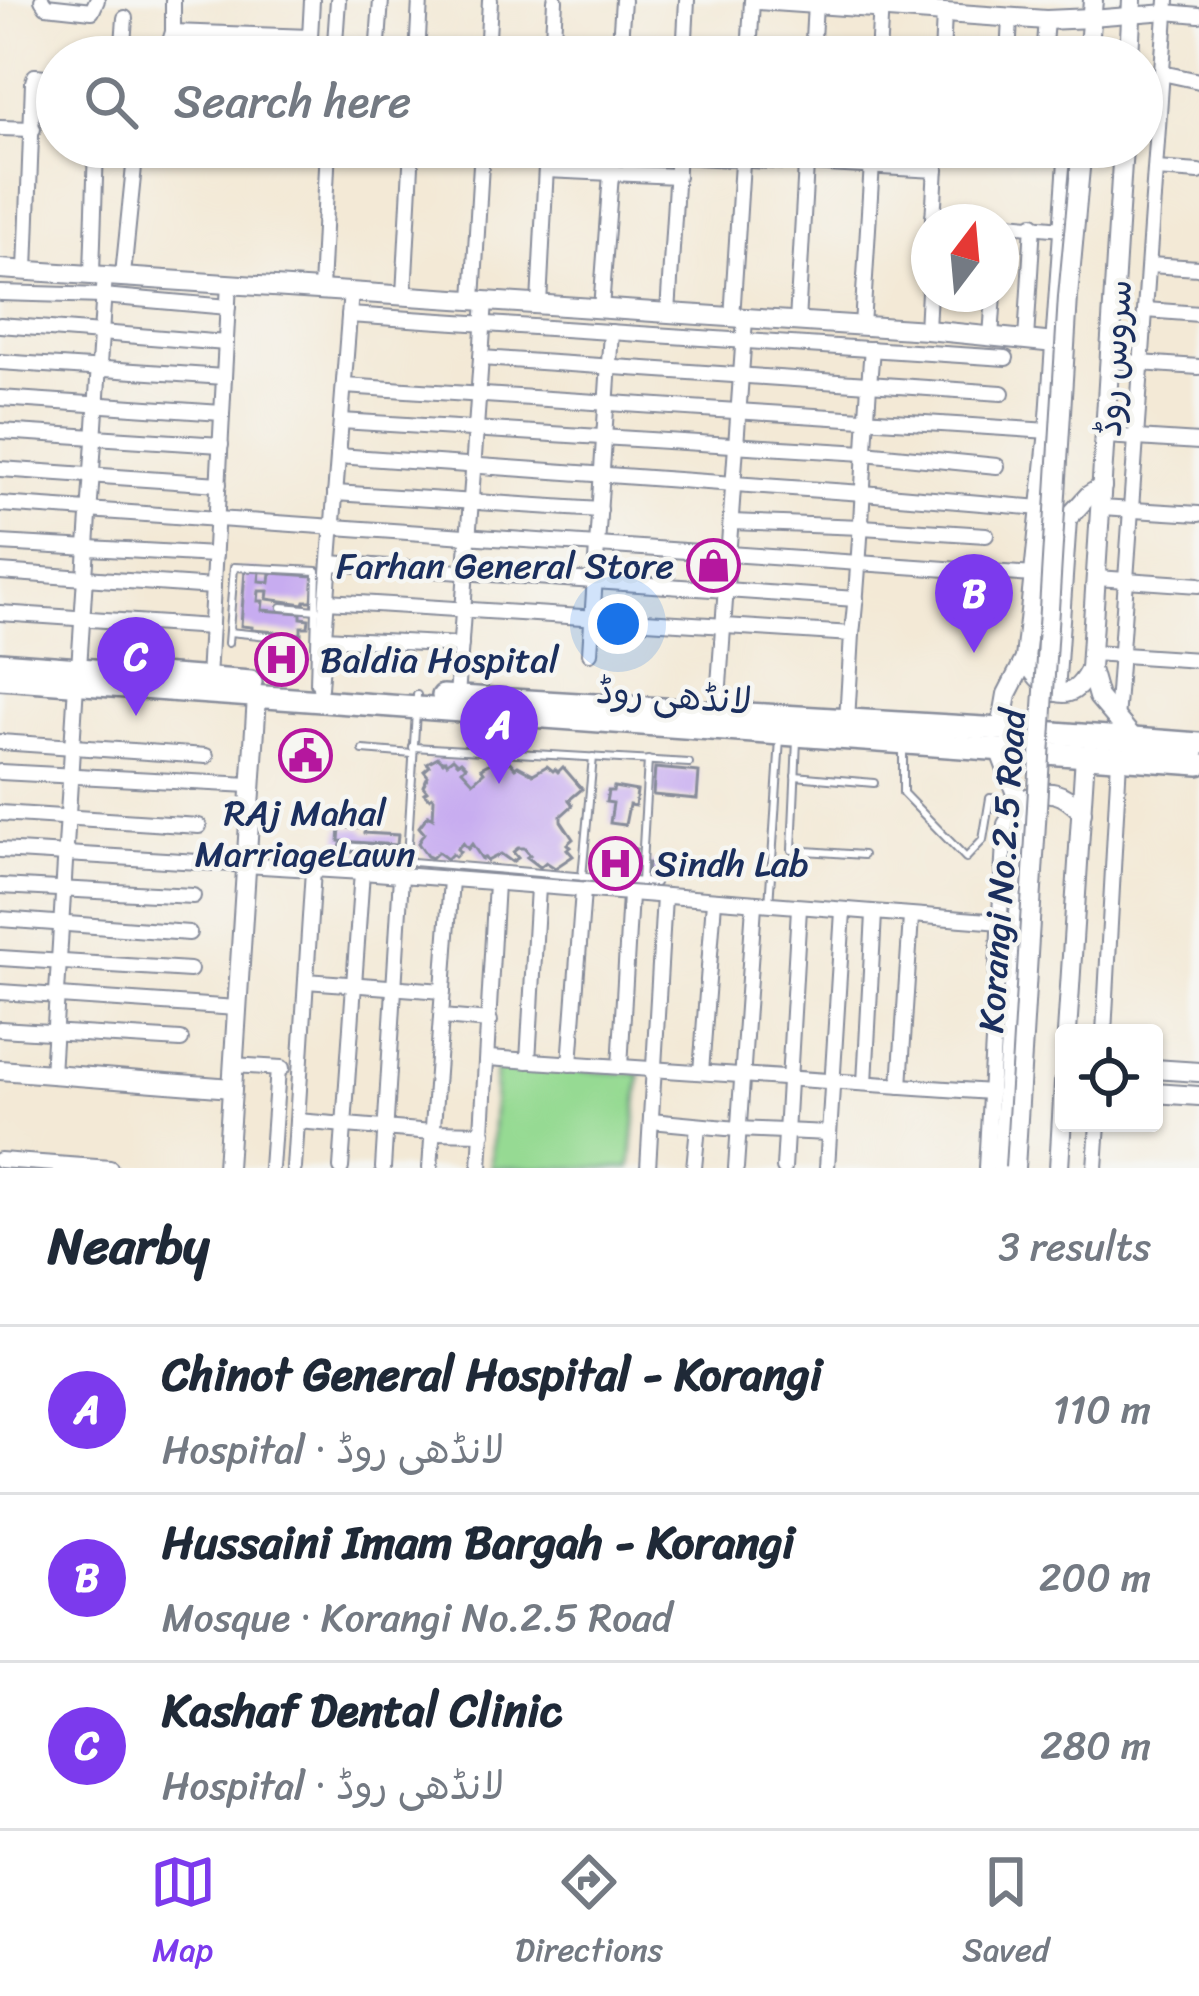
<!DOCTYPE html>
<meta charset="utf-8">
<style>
:root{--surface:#fff;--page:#f6f6f7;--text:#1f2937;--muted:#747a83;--line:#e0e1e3;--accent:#7c3aed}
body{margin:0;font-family:Sriracha,"Playpen Sans Arabic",sans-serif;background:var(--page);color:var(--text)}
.controls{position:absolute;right:36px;bottom:36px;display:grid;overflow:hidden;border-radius:12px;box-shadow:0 3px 9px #0004}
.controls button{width:108px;height:108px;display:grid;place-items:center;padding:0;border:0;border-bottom:3px solid var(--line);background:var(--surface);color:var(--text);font:60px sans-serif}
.compass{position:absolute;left:911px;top:204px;width:108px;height:108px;border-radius:50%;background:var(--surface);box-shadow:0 3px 9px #0004;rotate:16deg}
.you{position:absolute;left:618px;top:624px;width:42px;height:42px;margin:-30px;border:9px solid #fff;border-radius:50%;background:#1a73e8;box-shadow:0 0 0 18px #1a73e833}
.badge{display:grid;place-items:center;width:78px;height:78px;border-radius:50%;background:var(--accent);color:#fff;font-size:39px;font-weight:700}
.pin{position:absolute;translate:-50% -99px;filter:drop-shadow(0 3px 6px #0008)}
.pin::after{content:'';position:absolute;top:63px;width:42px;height:36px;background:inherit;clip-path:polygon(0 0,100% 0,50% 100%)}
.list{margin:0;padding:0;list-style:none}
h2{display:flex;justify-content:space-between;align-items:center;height:156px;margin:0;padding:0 48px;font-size:51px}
h2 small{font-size:39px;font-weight:400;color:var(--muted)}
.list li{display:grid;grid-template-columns:78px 1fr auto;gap:36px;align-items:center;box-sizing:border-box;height:168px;padding:0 48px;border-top:3px solid var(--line)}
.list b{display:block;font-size:45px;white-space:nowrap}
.list p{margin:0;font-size:39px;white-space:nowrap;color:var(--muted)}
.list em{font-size:39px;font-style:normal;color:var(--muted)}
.icon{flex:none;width:66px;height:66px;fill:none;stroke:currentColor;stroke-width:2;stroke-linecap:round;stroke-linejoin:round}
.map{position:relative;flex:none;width:1199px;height:1168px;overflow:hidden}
.search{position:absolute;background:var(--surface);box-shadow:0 3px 9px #0004;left:36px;right:36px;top:36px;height:132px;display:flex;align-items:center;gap:30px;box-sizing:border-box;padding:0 42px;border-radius:66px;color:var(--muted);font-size:45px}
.sheet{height:660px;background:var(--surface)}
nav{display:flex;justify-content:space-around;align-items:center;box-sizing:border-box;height:168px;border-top:3px solid var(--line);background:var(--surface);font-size:33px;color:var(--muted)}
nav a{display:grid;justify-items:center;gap:6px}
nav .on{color:var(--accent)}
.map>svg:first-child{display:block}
</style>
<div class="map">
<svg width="1199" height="1168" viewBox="0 0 1199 1168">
<rect width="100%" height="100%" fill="#f6f6f2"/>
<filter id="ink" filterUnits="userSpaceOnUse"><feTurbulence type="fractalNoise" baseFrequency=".00833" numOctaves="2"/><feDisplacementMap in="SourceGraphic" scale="24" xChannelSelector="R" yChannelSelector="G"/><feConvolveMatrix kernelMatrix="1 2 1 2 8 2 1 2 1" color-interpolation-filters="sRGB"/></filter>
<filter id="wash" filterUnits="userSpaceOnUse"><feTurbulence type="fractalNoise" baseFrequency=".004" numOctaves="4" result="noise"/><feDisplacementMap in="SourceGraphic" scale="48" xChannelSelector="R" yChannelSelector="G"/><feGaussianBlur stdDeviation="2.7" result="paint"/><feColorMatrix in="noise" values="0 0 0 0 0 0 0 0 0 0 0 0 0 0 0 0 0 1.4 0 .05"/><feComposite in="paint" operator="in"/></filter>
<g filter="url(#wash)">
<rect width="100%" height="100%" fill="#f3e9d6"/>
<path fill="#96da93" stroke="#588478" stroke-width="3" d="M496 1066 640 1074 631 1168H491Z"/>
<g id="blocks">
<g fill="#c7acf0">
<path d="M245 570 260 571 259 581 270 582 271 573 314 576 312 601H305L304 604 267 599 268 591H259L258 601H263L262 610 301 613V618L309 619 308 627H301V634L252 630V627L241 626Z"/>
<path d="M438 757 443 762 445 760 447 763 453 758 458 763 461 761 466 766 462 770 473 782 484 772 481 768 494 761 500 767 510 762 515 768 518 766 533 774 547 766 553 771 555 769 558 772 563 767 582 789 569 800 573 805 561 816V821L573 839 567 844 570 847 567 849 573 856 555 868 546 862 540 867 527 857 530 855 524 848H518L513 852 518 858 512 862 501 854 487 861 484 857 482 859 472 844 468 849 463 843 457 849 460 852 455 857 452 854 447 859 438 852 432 858 427 856 418 843 424 833 419 827 428 815 433 818 434 799 432 796 429 798 424 793 427 791 423 786 428 776 424 771 430 766 427 763Z"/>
<path d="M655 768 699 772 697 799 653 795Z"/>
<path d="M614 787 637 791 635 806 629 805 625 825 610 823 613 803 606 802 608 791H613Z"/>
<path d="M340 827 365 829 364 833 398 835 397 845 339 841Z"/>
<path d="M606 841 636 849 629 875 599 867Z"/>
<path d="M339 851 399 856 398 866 388 865 387 870 338 866Z"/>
<path d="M648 863 667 865 666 878 647 876Z"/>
</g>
</g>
</g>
<g filter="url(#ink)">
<use href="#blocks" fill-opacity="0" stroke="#878c9a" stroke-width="3"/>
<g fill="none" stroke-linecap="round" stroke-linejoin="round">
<defs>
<g id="lane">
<path d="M282 607 317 610"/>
<path d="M229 632 288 638"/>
<path d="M228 643 234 567 317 571 314 684"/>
<path d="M417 695 407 858 413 862 655 883"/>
<path d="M797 740 792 850 863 855"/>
<path d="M413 747 689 763"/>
<path d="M363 750 413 754"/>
<path d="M903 750V793L966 858 983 840 990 798 1016 802"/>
<path d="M795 776 874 783"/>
<path d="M344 846 405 851"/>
<path d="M582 877 593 757"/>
<path d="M641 882 648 760"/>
<path d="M769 905 780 739"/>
</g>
<g id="street">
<path d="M42 0 46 6 92 11 97 0"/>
<path d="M1091 18 1167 12 1199 15"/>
<path d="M173 32V0"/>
<path d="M122 57 125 18"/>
<path d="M165 57 173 32 310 37 312 0"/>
<path d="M334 57 338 0"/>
<path d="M377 57 381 0"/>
<path d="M417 57 420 0"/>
<path d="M487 57 490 0"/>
<path d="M552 57 555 0"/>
<path d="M619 57 623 0"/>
<path d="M684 57 687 0"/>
<path d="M749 57 752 0"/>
<path d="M812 57 815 4"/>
<path d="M878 57 881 2"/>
<path d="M942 57 944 13"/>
<path d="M1008 57 1010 18"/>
<path d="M1043 57 1046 20"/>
<path d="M1162 73 1199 81"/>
<path d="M0 128 33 129"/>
<path d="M678 156 936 170"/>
<path d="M1156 169 1199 172"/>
<path d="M546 170 677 176"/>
<path d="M933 217 1062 229"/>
<path d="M933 222 937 147"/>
<path d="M1149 265 1199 268"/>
<path d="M26 270 33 82 35 76 57 78"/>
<path d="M92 273 96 147"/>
<path d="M123 275 136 147"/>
<path d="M321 289 328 147"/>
<path d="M0 293 103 296 228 307"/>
<path d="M404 295 412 147"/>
<path d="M473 300 482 147"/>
<path d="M539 304 547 147"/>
<path d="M601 309 613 147"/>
<path d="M1146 310 1199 314"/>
<path d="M668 313 678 152"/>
<path d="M349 315 1006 358"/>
<path d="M732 318 743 147"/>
<path d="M797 322 807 147"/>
<path d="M0 325 226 343"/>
<path d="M862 326 873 147"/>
<path d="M927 330 929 291"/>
<path d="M991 337 994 294"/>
<path d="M1026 340 1033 224"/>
<path d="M481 358 1002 393"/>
<path d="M1110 361 1199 367"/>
<path d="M0 362 224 377"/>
<path d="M344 386 1049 431"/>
<path d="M0 398 222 413"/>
<path d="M341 421 864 453 997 466"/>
<path d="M0 431 221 445"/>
<path d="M1106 436 1199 442"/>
<path d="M338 456 863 493 1041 508"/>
<path d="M0 469 219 484"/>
<path d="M335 493 600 510"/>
<path d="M0 504 1034 575"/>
<path d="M1101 508 1199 514"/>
<path d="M731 522 862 527 986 535"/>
<path d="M0 543 215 555"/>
<path d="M330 563 856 599"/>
<path d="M0 572 213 587"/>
<path d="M1097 578 1199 585"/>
<path d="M327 601 852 634 847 721"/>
<path d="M0 613 211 627"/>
<path d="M852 634C863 539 863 444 872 349"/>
<path d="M324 638 461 645"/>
<path d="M590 653 611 332"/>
<path d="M1092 653 1199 660"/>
<path d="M79 668 105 274"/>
<path d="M208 679 229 283"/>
<path d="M320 688 351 291"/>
<path d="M457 697 485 301"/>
<path d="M717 713 745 319"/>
<path d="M1116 721 1167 0"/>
<path d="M0 742 206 756"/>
<path d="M0 772 250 785"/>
<path d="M0 813 199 826"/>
<path d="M0 850 362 872 1001 922"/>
<path d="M0 886 193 896"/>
<path d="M0 919 189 933"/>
<path d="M0 958 190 970"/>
<path d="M306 981 443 991"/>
<path d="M0 992 237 1008"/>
<path d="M442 1017 490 1021"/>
<path d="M0 1029 181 1040"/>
<path d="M1104 1033 1119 759"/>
<path d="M488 1058 991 1092"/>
<path d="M528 1061 538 887"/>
<path d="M570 1064 583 891"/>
<path d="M233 1065 282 1068"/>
<path d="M620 1067 630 895"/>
<path d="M701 1072 714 901"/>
<path d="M52 1074 76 684"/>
<path d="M865 1083 874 914"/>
<path d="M900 1086 911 917"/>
<path d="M297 1121 432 1132 483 1133"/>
<path d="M651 1121 737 1129 829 1133"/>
<path d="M0 1160 110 1168"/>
<path d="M271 1168 278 1068"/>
<path d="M294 1168 313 870"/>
<path d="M341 1168 362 872"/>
<path d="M383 1168 401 876"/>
<path d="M430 1168 451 880"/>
<path d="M480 1168 496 883"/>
<path d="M648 1168 664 897"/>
<path d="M694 1168 698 1126"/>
<path d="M736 1168 754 905"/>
<path d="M784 1168 799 908"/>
<path d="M827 1168 843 911"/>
<path d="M986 1168 1005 824 1009 818 1023 812"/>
<path d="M1095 1168 1098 1123"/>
</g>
<g id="secondary">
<path d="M758 0 1046 20 1091 18"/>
<path d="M1088 57 1093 0"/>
<path d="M1129 57 1132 0"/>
<path d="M1123 147 1090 669 1098 697 1134 739"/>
<path d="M0 269 927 330 1055 343"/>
<path d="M1025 659C1044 690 1069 712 1090 669"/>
<path d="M1055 692 1067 519 1089 495 1102 487"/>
<path d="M1001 729 1007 694 1025 659 1049 431 1069 147"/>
<path d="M999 749 1023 812 1024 843 1001 1168"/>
<path d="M1024 800C1049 787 1063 792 1082 812"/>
<path d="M1067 1033 1085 755"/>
<path d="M1154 1069 1199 1072"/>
<path d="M0 1070 232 1088"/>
<path d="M1154 1093 1199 1096"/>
<path d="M227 1168 257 697"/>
<path d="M1059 1168 1064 1083"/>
</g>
<g id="primary">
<path d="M0 663 251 682"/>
<path d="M0 678 1199 764"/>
<path d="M443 696 1001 729 1199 744"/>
</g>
</defs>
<use href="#lane" stroke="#878c9a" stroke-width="10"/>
<use href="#street" stroke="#878c9a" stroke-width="18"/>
<use href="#secondary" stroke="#878c9a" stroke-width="22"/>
<use href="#primary" stroke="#878c9a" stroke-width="26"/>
<use href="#lane" stroke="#fff" stroke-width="6"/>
<use href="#street" stroke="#fff" stroke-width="14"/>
<use href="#secondary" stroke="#fff" stroke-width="18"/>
<use href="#primary" stroke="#fff" stroke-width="21"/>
<defs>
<path id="secondary-bridge" d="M1015 1168 1068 297 1082 147"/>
</defs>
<use href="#secondary-bridge" stroke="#878c9a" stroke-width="22" stroke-linecap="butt"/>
<use href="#secondary-bridge" stroke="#fff" stroke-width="18"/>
</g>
</g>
<defs>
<symbol id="shop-ring" viewBox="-11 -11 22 22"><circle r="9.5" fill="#f6f6f2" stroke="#b5179e" stroke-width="1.5"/><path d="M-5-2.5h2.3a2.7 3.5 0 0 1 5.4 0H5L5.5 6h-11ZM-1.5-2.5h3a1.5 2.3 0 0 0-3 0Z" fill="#b5179e"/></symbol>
<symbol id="hospital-ring" viewBox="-11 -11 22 22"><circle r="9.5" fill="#f6f6f2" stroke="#b5179e" stroke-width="1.5"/><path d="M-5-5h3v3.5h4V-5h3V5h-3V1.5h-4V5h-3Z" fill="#b5179e"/></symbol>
<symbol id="civic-ring" viewBox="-11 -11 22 22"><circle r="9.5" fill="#f6f6f2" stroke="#b5179e" stroke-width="1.5"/><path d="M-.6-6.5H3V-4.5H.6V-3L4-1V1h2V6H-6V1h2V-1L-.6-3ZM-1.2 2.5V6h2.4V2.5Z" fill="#b5179e"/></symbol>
</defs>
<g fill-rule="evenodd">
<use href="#shop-ring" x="684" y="536" width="59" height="59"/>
<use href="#hospital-ring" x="252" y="630" width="59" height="59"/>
<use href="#civic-ring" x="276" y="726" width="59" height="59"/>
<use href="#hospital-ring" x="586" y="834" width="59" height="59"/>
</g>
<g text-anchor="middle" stroke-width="9" stroke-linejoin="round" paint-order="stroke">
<g font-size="36" fill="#1b2f5e" stroke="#f6f6f2">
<text transform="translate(1113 358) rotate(-86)" y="13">سروس روڈ</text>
<text transform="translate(674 695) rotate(4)" y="13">لانڈھی روڈ</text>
<text transform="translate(1001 871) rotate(-86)" y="13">Korangi No.2.5 Road</text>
</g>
<g font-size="36" fill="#1b2f5e" stroke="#f6f6f2" text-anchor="start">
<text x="674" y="578" text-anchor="end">Farhan General Store</text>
<text x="320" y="672">Baldia Hospital</text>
<text x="305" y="825" text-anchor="middle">RAj Mahal<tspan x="305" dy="41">MarriageLawn</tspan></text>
<text x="655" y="876">Sindh Lab</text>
</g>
</g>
</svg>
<div class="controls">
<button><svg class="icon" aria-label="locate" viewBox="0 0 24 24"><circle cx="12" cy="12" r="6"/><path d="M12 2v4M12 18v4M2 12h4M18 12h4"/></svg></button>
</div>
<svg class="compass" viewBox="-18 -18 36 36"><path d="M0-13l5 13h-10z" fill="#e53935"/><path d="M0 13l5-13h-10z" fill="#747a83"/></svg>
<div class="you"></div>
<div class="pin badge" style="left:499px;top:784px">A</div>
<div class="pin badge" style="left:974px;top:653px">B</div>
<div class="pin badge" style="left:136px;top:716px">C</div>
<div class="search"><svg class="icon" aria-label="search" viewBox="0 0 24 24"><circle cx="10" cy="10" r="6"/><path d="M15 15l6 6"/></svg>Search here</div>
</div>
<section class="sheet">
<h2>Nearby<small>3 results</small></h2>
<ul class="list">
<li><span class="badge">A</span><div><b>Chinot General Hospital - Korangi</b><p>Hospital · لانڈھی روڈ</p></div><em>110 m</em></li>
<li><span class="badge">B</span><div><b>Hussaini Imam Bargah - Korangi</b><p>Mosque · Korangi No.2.5 Road</p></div><em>200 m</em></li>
<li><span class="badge">C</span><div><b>Kashaf Dental Clinic</b><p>Hospital · لانڈھی روڈ</p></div><em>280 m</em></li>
</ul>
</section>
<nav>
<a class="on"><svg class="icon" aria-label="map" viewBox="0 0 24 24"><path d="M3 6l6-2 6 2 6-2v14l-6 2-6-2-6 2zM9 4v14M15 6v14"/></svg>Map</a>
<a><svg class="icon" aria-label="directions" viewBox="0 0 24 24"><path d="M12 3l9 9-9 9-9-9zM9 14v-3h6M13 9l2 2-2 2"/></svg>Directions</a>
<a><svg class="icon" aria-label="saved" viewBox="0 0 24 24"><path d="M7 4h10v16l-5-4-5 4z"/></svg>Saved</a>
</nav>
